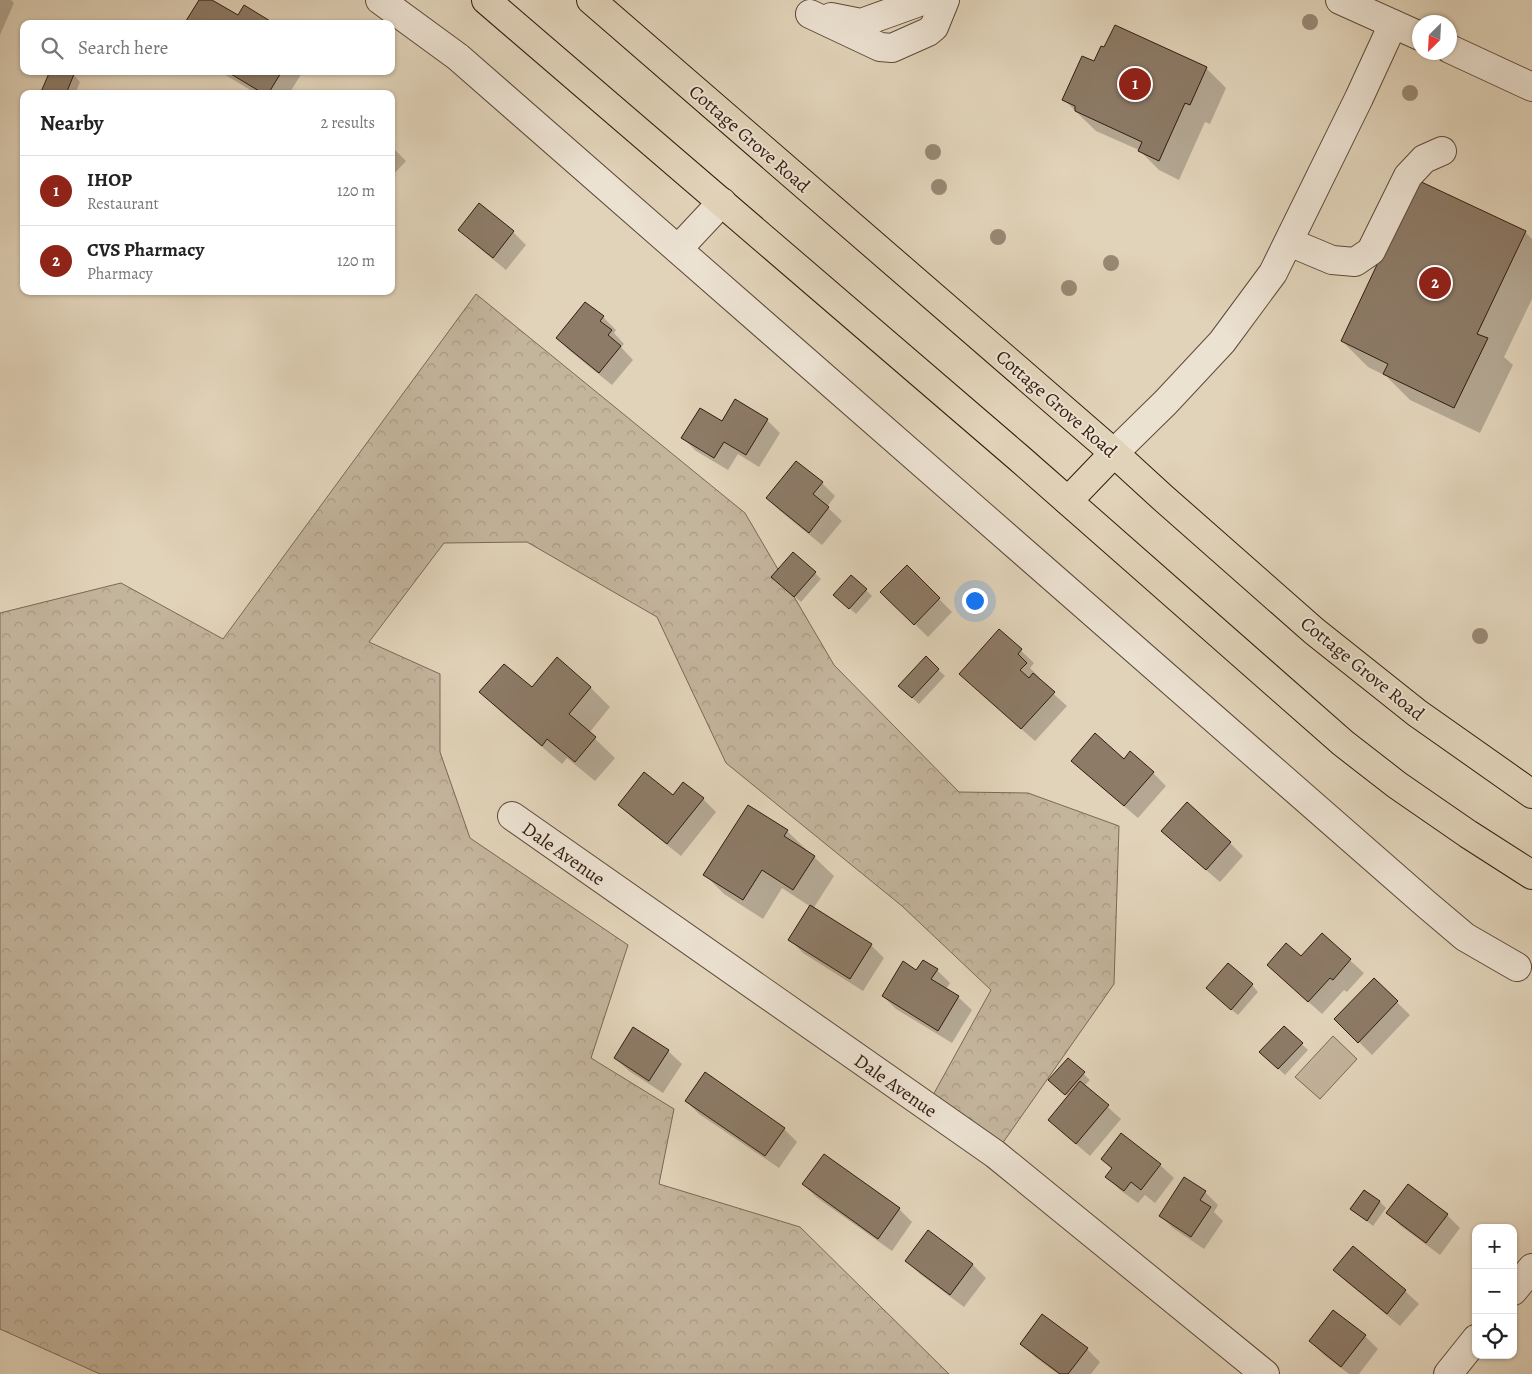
<!DOCTYPE html>
<meta charset="utf-8">
<style>
:root{--surface:#fff;--page:#f6f6f6;--text:#222;--muted:#767676;--line:#e0e0e0;--accent:#8f2418}
body{margin:0;font-family:Alegreya,serif;background:var(--page);color:var(--text)}
.controls{position:absolute;right:15px;bottom:15px;display:grid;overflow:hidden;border-radius:10px;box-shadow:0 1px 4px #0004}
.controls button{width:45px;height:45px;display:grid;place-items:center;padding:0;border:0;border-bottom:1px solid var(--line);background:var(--surface);color:var(--text);font:25px sans-serif}
.compass{position:absolute;left:1412px;top:15px;width:45px;height:45px;border-radius:50%;background:var(--surface);box-shadow:0 1px 4px #0004;rotate:204deg}
.you{position:absolute;left:974px;top:600px;width:18px;height:18px;margin:-12px;border:4px solid #fff;border-radius:50%;background:#1a73e8;box-shadow:0 0 0 8px #1a73e833}
.badge{display:grid;place-items:center;width:32px;height:32px;border-radius:50%;background:var(--accent);color:#fff;font-size:16px;font-weight:700}
.pin{position:absolute;translate:-50% -50%;border:2px solid #fff;box-shadow:0 1px 5px #0006}
.list{margin:0;padding:0;list-style:none}
h2{display:flex;justify-content:space-between;align-items:center;height:65px;margin:0;padding:0 20px;font-size:21px}
h2 small{font-size:16px;font-weight:400;color:var(--muted)}
.list li{display:grid;grid-template-columns:32px 1fr auto;gap:15px;align-items:center;box-sizing:border-box;height:70px;padding:0 20px;border-top:1px solid var(--line)}
.list b{display:block;font-size:19px;white-space:nowrap}
.list p{margin:0;font-size:16px;white-space:nowrap;color:var(--muted)}
.list em{font-size:16px;font-style:normal;color:var(--muted)}
.icon{flex:none;width:28px;height:28px;fill:none;stroke:currentColor;stroke-width:2;stroke-linecap:round;stroke-linejoin:round}
.map{position:relative;flex:none;width:1532px;height:1374px;overflow:hidden}
.search{position:absolute;background:var(--surface);box-shadow:0 1px 4px #0004;left:20px;top:20px;width:375px;height:55px;display:flex;align-items:center;gap:12px;box-sizing:border-box;padding:0 18px;border-radius:10px;color:var(--muted);font-size:19px}
.panel{position:absolute;background:var(--surface);box-shadow:0 1px 4px #0004;left:20px;top:90px;width:375px;height:205px;border-radius:10px}
.map>svg:first-child{display:block}
</style>
<div class="map">
<svg width="1532" height="1374" viewBox="0 0 1532 1374">
<defs>
<pattern id="forest-crowns" width="20" height="18" patternUnits="userSpaceOnUse" patternTransform="scale(1.25)"><rect width="20" height="18" fill="#c3b49c"/><path d="M2 6a3 3 0 1 1 6 0M12 15a3 3 0 1 1 6 0" fill="none" stroke="#a89a85"/></pattern>
</defs>
<rect width="100%" height="100%" fill="#e1d3b9"/>
<filter id="stains"><feTurbulence type="fractalNoise" baseFrequency=".004" numOctaves="4"/><feColorMatrix values="0 0 0 0 .2 0 0 0 0 .09 0 0 0 0 .02 0 0 0 .5 -.17"/></filter>
<radialGradient id="worn" r=".72"><stop offset=".6" stop-color="#630" stop-opacity="0"/><stop offset="1" stop-color="#630" stop-opacity=".3"/></radialGradient>
<path fill="#c3b49c" stroke="#7a6856" d="M1333 1036 1357 1059 1320 1099 1295 1077Z"/>
<path fill="url(#forest-crowns)" stroke="#7a6856" d="M476 294 745 513 834 665 959 792 1028 793 1119 826 1114 984 995 1154 927 1106 991 990 902 906 726 763 657 617 527 542 444 543 369 642 440 674V752L470 838 628 945 591 1058 674 1109 659 1184 800 1227 949 1374H100L0 1329V613L121 583 223 639Z"/>
<g fill="#0003">
<path d="M0 0H11L14 3 0 35Z"/>
<path d="M1094 63 1206 68 1226 88 1210 124 1205 122 1179 180 1159 170 1139 150 1096 131 1064 100Z"/>
<path d="M63 71 74 75 80 82 75 94H42Z"/>
<path d="M219 71H303L289 94H257Z"/>
<path d="M391 146 406 161 391 177Z"/>
<path d="M460 230 513 232 526 245 506 270 473 243Z"/>
<path d="M1525 232 1532 239V299L1504 357 1513 365 1480 433 1410 400 1386 376 1368 367 1342 341Z"/>
<path d="M603 317 616 330 614 333 624 344 621 347 633 360 612 385 570 351 557 338Z"/>
<path d="M767 420 780 433 759 467 738 454 728 470 696 451 683 438Z"/>
<path d="M796 462 822 483 835 496 827 507 842 521 822 545 780 511 767 498Z"/>
<path d="M907 567 952 612 928 637 882 592Z"/>
<path d="M815 573 821 579 801 602 779 583Z"/>
<path d="M866 590 872 596 856 614 841 601Z"/>
<path d="M1000 631 1034 663 1030 668 1039 677 1037 679 1067 706 1035 741 974 687Z"/>
<path d="M926 658 945 676 919 704 906 692Z"/>
<path d="M557 659 591 688 610 707 589 733 615 758 595 781 567 758 562 764 501 712 481 692 532 688Z"/>
<path d="M1124 761 1153 773 1166 786 1138 818 1086 774Z"/>
<path d="M703 799 716 812 681 856 633 818 620 805Z"/>
<path d="M787 831 834 876 813 909 871 945 884 958 863 991 803 953 790 940 811 907 782 888 763 919 724 894 705 875Z"/>
<path d="M1230 843 1243 856 1220 882 1176 844Z"/>
<path d="M1322 935 1364 973 1347 992 1344 990 1322 1014 1282 978Z"/>
<path d="M937 970 950 983 946 989 958 997 972 1010 952 1043 896 1009 883 996 916 971Z"/>
<path d="M1374 980 1410 1015 1372 1055 1349 1032Z"/>
<path d="M1252 985 1258 992 1238 1015 1214 995Z"/>
<path d="M1284 1027 1308 1050 1285 1075 1267 1058Z"/>
<path d="M634 1029 668 1051 682 1064 663 1093 629 1071 615 1058Z"/>
<path d="M1068 1059 1090 1080 1084 1086 1121 1119 1090 1156 1063 1133 1069 1097 1056 1086Z"/>
<path d="M686 1101 784 1129 797 1142 779 1168 699 1114Z"/>
<path d="M1121 1135 1160 1165 1174 1178 1155 1203 1145 1195 1138 1203 1120 1190 1107 1177 1113 1170 1102 1159Z"/>
<path d="M803 1184 899 1209 912 1222 892 1251 816 1197Z"/>
<path d="M1205 1192 1218 1205 1214 1212 1223 1221 1204 1249 1173 1228 1160 1215Z"/>
<path d="M1364 1192 1380 1202 1386 1208 1373 1226 1352 1209Z"/>
<path d="M1388 1213 1447 1215 1460 1228 1440 1255 1401 1226Z"/>
<path d="M929 1232 973 1265 986 1278 964 1307 920 1274 907 1261Z"/>
<path d="M1354 1248 1405 1291 1419 1304 1400 1326 1348 1283 1335 1270Z"/>
<path d="M1365 1336 1378 1349 1359 1374H1349L1324 1355 1310 1341Z"/>
<path d="M1022 1344 1087 1349 1100 1362 1091 1374H1058L1035 1357Z"/>
</g>
<g fill="#8d7b67" stroke="#311c0f">
<path d="M199 0H212L238 15 244 5 275 24H184Z"/>
<path d="M1115 25 1207 67 1190 105 1185 103 1159 161 1138 151 1142 142 1075 111V106L1062 100 1082 56 1094 61 1101 46 1104 47Z"/>
<path d="M50 71H67L74 74 66 94H40Z"/>
<path d="M226 71H282L268 94H264Z"/>
<path d="M1398 171 1526 231 1477 334 1488 338 1454 408 1383 374 1388 364 1341 341 1408 199Z"/>
<path d="M479 203 514 231 493 258 458 230Z"/>
<path d="M585 302 604 316 600 321 612 330 608 335 621 346 599 373 556 338Z"/>
<path d="M735 399 768 419 746 455 724 442 714 458 681 438 700 408 722 421Z"/>
<path d="M796 461 823 482 813 494 829 507 809 533 766 498Z"/>
<path d="M793 552 816 572 794 597 771 577Z"/>
<path d="M907 565 940 598 914 625 880 592Z"/>
<path d="M851 575 867 589 849 609 833 595Z"/>
<path d="M999 629 1022 649 1018 654 1027 663 1020 670 1029 678 1033 673 1055 692 1021 729 959 674Z"/>
<path d="M926 656 939 669 912 698 898 686Z"/>
<path d="M557 657 591 687 569 714 596 737 575 762 547 739 542 746 479 692 504 664 532 687Z"/>
<path d="M1095 733 1124 759 1130 751 1154 772 1124 806 1071 761Z"/>
<path d="M644 772 673 795 683 782 704 798 667 844 618 805Z"/>
<path d="M1187 802 1231 842 1206 870 1161 831Z"/>
<path d="M748 805 788 830 784 836 815 856 793 890 762 870 743 900 703 875Z"/>
<path d="M810 905 872 944 850 979 788 940Z"/>
<path d="M1322 933 1351 959 1333 980 1330 978 1308 1002 1267 965 1286 943 1301 956Z"/>
<path d="M923 960 938 969 931 979 959 996 938 1031 882 996 903 961 916 970Z"/>
<path d="M1228 963 1253 984 1231 1010 1206 988Z"/>
<path d="M1374 978 1398 1001 1358 1043 1334 1019Z"/>
<path d="M1284 1026 1303 1043 1278 1069 1259 1052Z"/>
<path d="M633 1027 669 1050 649 1081 614 1058Z"/>
<path d="M1068 1058 1085 1072 1065 1095 1048 1080Z"/>
<path d="M705 1072 785 1128 765 1156 685 1101Z"/>
<path d="M1080 1081 1109 1105 1076 1144 1048 1120Z"/>
<path d="M1121 1133 1161 1164 1141 1190 1131 1182 1124 1191 1105 1177 1112 1168 1101 1159Z"/>
<path d="M824 1154 900 1208 878 1239 802 1184Z"/>
<path d="M1184 1177 1206 1191 1200 1200 1211 1207 1191 1237 1159 1216Z"/>
<path d="M1408 1184 1448 1214 1426 1243 1386 1213Z"/>
<path d="M1364 1190 1380 1201 1367 1221 1350 1209Z"/>
<path d="M928 1230 973 1264 950 1295 905 1261Z"/>
<path d="M1353 1246 1406 1290 1387 1314 1333 1270Z"/>
<path d="M1333 1310 1366 1335 1341 1367 1309 1341Z"/>
<path d="M1042 1314 1088 1348 1068 1374H1060L1020 1344Z"/>
</g>
<g fill="none" stroke-linecap="round" stroke-linejoin="round">
<defs>
<g id="minor">
<path d="M380 0 458 57 1426 904 1465 937 1517 967"/>
<path d="M1340 0 1420 36"/>
<path d="M810 14 880 47 892 48 928 32 934 27 945 0"/>
<path d="M831 17 861 23 925 0"/>
<path d="M1450 49 1532 87"/>
<path d="M1289 242 1332 260 1355 262 1371 251 1408 176 1424 159 1442 151"/>
<path d="M678 249 722 202"/>
<path d="M1114 453 1166 402 1222 342 1273 273 1359 98 1393 24"/>
<path d="M512 816 995 1154 1265 1374"/>
<path d="M1513 1291 1532 1268"/>
<path d="M1448 1374 1476 1339"/>
</g>
<g id="major">
<path d="M486 0 1019 458 1343 743 1397 785 1468 834 1532 875"/>
<path d="M591 0 1114 453 1162 497 1314 631 1417 713 1532 794"/>
<path d="M1068 501 1114 453"/>
</g>
</defs>
<use href="#minor" stroke="#5d4a3a" stroke-width="30"/>
<use href="#major" stroke="#311c0f" stroke-width="30"/>
<use href="#minor" stroke="#ece2d2" stroke-width="28"/>
<use href="#major" stroke="#e1d3b9" stroke-width="28"/>
</g>
<g fill="#988873">
<circle cx="1310" cy="22" r="8"/>
<circle cx="1410" cy="93" r="8"/>
<circle cx="933" cy="152" r="8"/>
<circle cx="939" cy="187" r="8"/>
<circle cx="998" cy="237" r="8"/>
<circle cx="1111" cy="263" r="8"/>
<circle cx="1069" cy="288" r="8"/>
<circle cx="1480" cy="636" r="8"/>
</g>
<g text-anchor="middle" stroke-width="4" stroke-linejoin="round" paint-order="stroke">
<g font-size="19" fill="#311c0f" stroke="#ece2d2">
<text transform="translate(750 138) rotate(41)" y="7">Cottage Grove Road</text>
<text transform="translate(1057 403) rotate(41)" y="7">Cottage Grove Road</text>
<text transform="translate(1363 668) rotate(39)" y="7">Cottage Grove Road</text>
<text transform="translate(564 853) rotate(35)" y="7">Dale Avenue</text>
<text transform="translate(896 1085) rotate(35)" y="7">Dale Avenue</text>
</g>
</g>
<rect width="100%" height="100%" filter="url(#stains)"/>
<rect width="100%" height="100%" fill="url(#worn)"/>
</svg>
<div class="controls">
<button>+</button>
<button>−</button>
<button><svg class="icon" aria-label="locate" viewBox="0 0 24 24"><circle cx="12" cy="12" r="6"/><path d="M12 2v4M12 18v4M2 12h4M18 12h4"/></svg></button>
</div>
<svg class="compass" viewBox="-18 -18 36 36"><path d="M0-13l5 13h-10z" fill="#e53935"/><path d="M0 13l5-13h-10z" fill="#767676"/></svg>
<div class="you"></div>
<div class="pin badge" style="left:1135px;top:84px">1</div>
<div class="pin badge" style="left:1435px;top:283px">2</div>
<div class="search"><svg class="icon" aria-label="search" viewBox="0 0 24 24"><circle cx="10" cy="10" r="6"/><path d="M15 15l6 6"/></svg>Search here</div>
<section class="panel">
<h2>Nearby<small>2 results</small></h2>
<ul class="list">
<li><span class="badge">1</span><div><b>IHOP</b><p>Restaurant</p></div><em>120 m</em></li>
<li><span class="badge">2</span><div><b>CVS Pharmacy</b><p>Pharmacy</p></div><em>120 m</em></li>
</ul>
</section>
</div>
